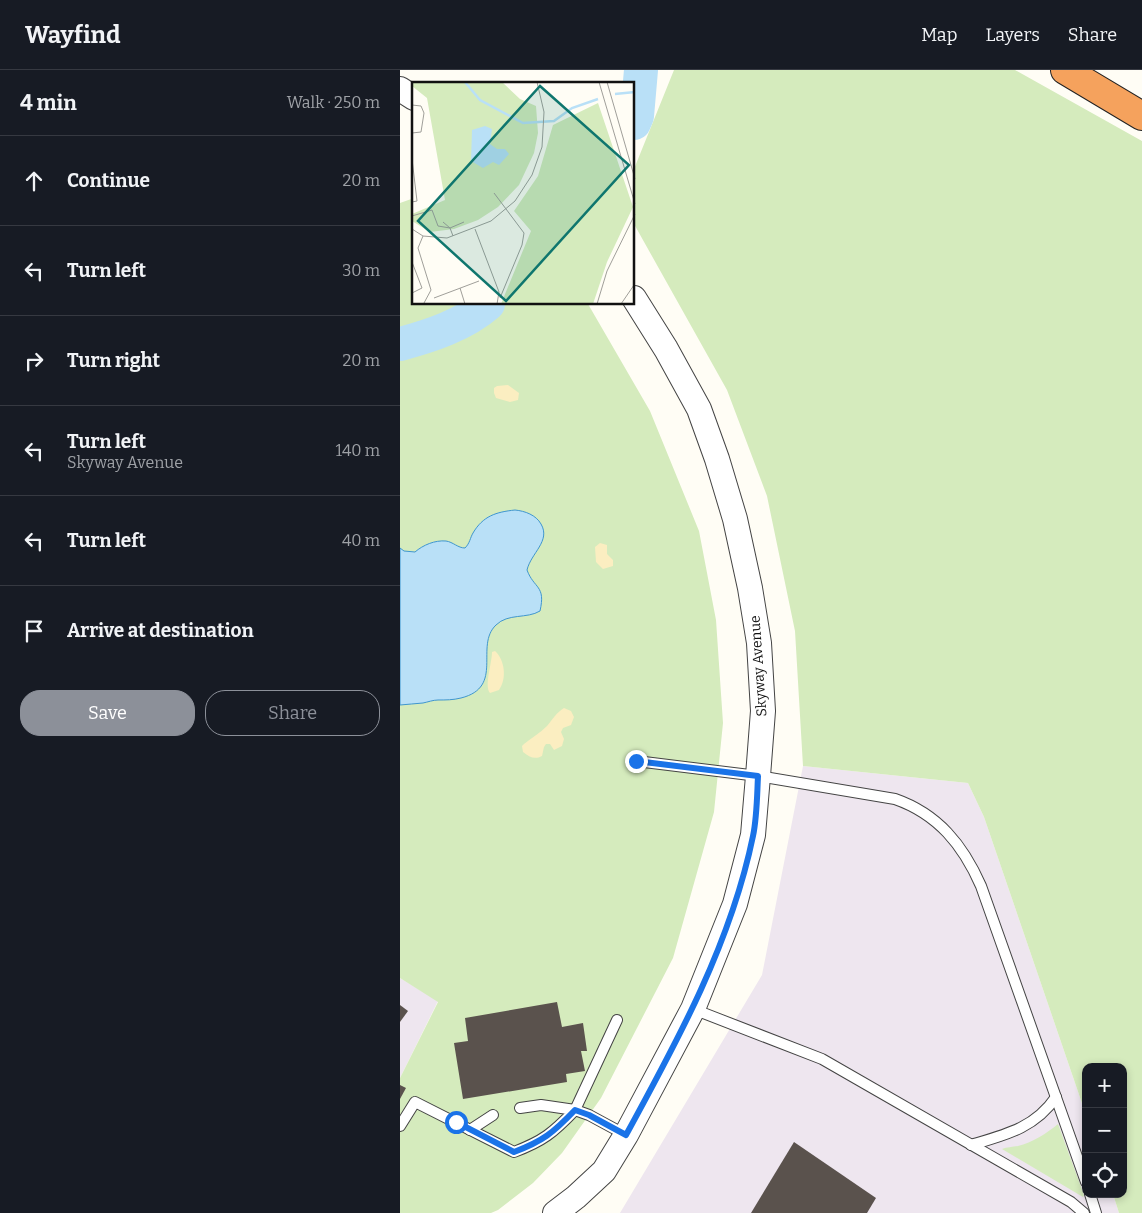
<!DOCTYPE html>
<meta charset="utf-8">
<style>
:root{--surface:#171b24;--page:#242831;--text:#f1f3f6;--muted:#9ea1a6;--line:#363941;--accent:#8c9099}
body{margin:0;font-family:Bitter,serif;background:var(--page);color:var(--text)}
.controls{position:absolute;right:15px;bottom:15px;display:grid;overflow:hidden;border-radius:10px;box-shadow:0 2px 8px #0003}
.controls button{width:45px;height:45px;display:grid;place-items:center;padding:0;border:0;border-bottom:1px solid var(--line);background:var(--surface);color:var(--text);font:25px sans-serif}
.stop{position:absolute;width:15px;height:15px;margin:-11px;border:4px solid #1a73e8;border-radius:50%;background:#fff}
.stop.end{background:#1a73e8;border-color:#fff;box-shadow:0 1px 5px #0008}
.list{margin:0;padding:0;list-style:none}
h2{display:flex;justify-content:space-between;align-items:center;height:65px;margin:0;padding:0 20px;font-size:21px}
h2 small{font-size:16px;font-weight:400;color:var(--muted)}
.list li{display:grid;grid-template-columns:32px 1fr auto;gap:15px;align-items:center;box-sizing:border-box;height:90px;padding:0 20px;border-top:1px solid var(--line)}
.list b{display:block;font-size:19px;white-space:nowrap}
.list p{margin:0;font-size:16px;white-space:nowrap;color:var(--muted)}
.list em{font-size:16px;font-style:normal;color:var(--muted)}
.actions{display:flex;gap:10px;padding:15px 20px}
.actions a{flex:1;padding:11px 0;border:1px solid var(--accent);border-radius:20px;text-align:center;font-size:18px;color:var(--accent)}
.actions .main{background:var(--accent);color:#fff}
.icon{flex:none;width:28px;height:28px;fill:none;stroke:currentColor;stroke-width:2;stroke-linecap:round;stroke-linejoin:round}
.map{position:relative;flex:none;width:742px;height:1143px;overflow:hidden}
header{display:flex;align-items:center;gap:30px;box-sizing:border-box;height:70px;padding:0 25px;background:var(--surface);border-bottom:1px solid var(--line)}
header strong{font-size:24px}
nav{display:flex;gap:28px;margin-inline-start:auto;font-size:18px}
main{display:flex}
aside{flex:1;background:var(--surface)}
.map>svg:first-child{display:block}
</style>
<header>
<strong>Wayfind</strong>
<nav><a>Map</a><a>Layers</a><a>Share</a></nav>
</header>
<main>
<aside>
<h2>4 min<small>Walk · 250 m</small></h2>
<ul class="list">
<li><svg class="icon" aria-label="ahead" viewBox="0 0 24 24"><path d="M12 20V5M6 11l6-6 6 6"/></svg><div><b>Continue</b></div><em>20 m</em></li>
<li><svg class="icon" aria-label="left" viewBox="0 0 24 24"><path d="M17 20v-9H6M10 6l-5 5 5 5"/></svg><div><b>Turn left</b></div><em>30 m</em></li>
<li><svg class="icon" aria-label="right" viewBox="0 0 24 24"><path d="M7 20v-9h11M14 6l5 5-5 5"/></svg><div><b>Turn right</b></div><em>20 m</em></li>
<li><svg class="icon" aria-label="left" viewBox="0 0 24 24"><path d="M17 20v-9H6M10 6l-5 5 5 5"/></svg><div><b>Turn left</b><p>Skyway Avenue</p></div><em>140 m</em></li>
<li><svg class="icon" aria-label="left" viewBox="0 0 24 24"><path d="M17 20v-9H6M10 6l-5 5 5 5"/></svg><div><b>Turn left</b></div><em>40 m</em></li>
<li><svg class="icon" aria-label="arrive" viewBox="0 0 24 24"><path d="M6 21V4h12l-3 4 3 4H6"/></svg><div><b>Arrive at destination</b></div></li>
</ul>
<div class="actions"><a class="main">Save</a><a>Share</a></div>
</aside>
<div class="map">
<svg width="742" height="1143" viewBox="0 0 742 1143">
<rect width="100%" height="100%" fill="#fffdf5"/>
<g fill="#eee6ef">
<path d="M403 696 568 713 584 747 686 1045V1124H713L719 1143H220L362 905Z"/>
<path d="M0 908 38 931 0 1008Z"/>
</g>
<g fill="#d5ebbd">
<path d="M274 0H615L742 71V1143H719L713 1124H723V997H686V1045L584 747 568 713 403 696 395 561 367 426 327 320 234 154V99Z"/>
<path d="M14 128V234H188L250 341 299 461 316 550 323 653 314 742 273 888 201 1028 162 1083 133 1113 98 1140 91 1143H0V1008L38 932 0 908V133Z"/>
<path d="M658 1054 684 1125 683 1127 602 1079C607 1077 612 1077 618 1076 632 1073 647 1063 658 1054Z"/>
</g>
<g fill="#fbeec1">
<path d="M108 315 119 323 118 330 110 332 96 328 94 323V318L97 316Z"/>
<path d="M200 473 207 475V484L213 490V496L203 499 196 492 195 477Z"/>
<path d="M95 581C105 590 107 609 99 620L90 623C84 616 92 593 92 582Z"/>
<path d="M164 638 171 641 174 647 171 655 163 658 161 662 164 669 162 676 154 680 150 674H146L144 677 142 686C135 690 129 687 123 682L122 676 124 674C131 668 140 663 147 656 152 650 157 642 164 638Z"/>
</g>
<path fill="#b9e0f7" stroke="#3f96cf" d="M115 440C125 441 136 445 141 454 151 471 131 483 127 500 134 519 146 515 140 541 127 549 108 543 96 555 74 576 105 617 61 628 53 630 46 630 38 630 33 630 28 632 23 633 15 634 8 634 0 635V478L4 481 15 482C23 475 35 470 46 471 53 472 58 478 65 478 70 473 70 468 73 463 83 446 96 442 115 440Z"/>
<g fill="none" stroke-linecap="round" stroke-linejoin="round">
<g stroke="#b9e0f7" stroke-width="34">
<path d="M234 53 237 46 241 0"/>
<path d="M0 274C30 266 64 255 88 234"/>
</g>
</g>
<g fill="#5a524d">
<path d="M157 932 162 957 183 953 187 981H181L185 1001 166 1004 167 1012 63 1029 54 973 68 971 65 948Z"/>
<path d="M0 935 8 941 0 952Z"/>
<path d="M0 1015 6 1018 0 1029Z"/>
<path d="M394 1072 476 1128 467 1143H351Z"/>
</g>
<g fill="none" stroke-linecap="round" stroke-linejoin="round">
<defs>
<g id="service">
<path d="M236 691 358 706 495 729C538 744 563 775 581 816L686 1112"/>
<path d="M293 939 422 989 671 1132 684 1143"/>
<path d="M217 950 175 1040 189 1045 226 1065"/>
<path d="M0 1056 15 1032 114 1082C143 1071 153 1063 175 1040L141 1035 120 1038"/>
<path d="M70 1060 93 1045"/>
<path d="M571 1075C605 1065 635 1058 656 1027"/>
<path d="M690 1124 696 1143"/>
</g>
<g id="tertiary">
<path d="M0 19 14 28"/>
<path d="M155 1143 176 1127 204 1101 226 1065 293 939 335 834 353 765 358 706 363 641 359 573 350 518 335 449 317 389 299 339 266 279 234 228"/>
</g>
<path id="motorway" d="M665 0 742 46"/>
</defs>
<use href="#service" stroke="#444" stroke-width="12"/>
<use href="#tertiary" stroke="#444" stroke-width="26"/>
<use href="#motorway" stroke="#222" stroke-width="30"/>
<use href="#service" stroke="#fff" stroke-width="10"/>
<use href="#tertiary" stroke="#fff" stroke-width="24"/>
<use href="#motorway" stroke="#f5a25d" stroke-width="28"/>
</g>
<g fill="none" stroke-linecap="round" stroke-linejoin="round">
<path stroke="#1a73e8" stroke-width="6" d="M56 1052 114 1082C143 1071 153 1063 175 1040L189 1045 226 1065C278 970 331 873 353 766 357 747 357 726 358 706L236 691"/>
</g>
<g text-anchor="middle" stroke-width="5" stroke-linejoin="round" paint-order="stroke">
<g font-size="14" fill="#111" stroke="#fff">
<text transform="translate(358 596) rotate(-94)" y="5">Skyway Avenue</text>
</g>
</g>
<g transform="translate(12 12)">
<rect width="222" height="222" fill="#fffdf5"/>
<path d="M0 0H90L108 17 124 24 126 51 122 71 107 103 86 125 66 138 42 147 18 150 0 139V132L33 118 15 16 0 4ZM186 21 221 125 195 180 181 222H89L119 149 102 129 126 94 141 43Z" fill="#d5ebbd"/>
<path d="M73 44 80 47 78 62 85 67H93L97 72 87 83 81 80 71 86 59 79 60 48Z" fill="#b9e0f7"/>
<path fill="none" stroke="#b9e0f7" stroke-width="2.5" d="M53 0 68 18 111 41 142 39 160 26 186 17M203 12 223 10"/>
<path fill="none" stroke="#a09f9a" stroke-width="1" d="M187 0 223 122M195 0 223 97M0 23 9 24 12 31 9 50 0 51M0 77 5 119 0 120M82 111 112 151 110 163 88 216M0 134 20 128 26 144 38 146 31 140M0 147 11 154 35 156 79 139 103 119 120 93 130 65 132 30 125 0M63 147 87 210 85 222M11 154 6 166 19 208 12 221M41 154 38 146 52 140M0 180 10 206 0 211M48 206 53 222M22 216 67 199M185 222 195 189 223 132M209 222 222 203"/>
<path fill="#0f766e" fill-opacity="0.15" stroke="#0f766e" stroke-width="2.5" d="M128 4 217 83 94 219 6 139Z"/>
<rect width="222" height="222" fill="none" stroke="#111" stroke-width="2.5"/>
</g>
</svg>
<div class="controls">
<button>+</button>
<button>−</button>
<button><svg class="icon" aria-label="locate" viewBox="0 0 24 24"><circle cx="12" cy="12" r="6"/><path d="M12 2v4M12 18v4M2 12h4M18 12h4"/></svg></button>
</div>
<div class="stop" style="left:56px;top:1052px"></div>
<div class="stop end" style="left:236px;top:691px"></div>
</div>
</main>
